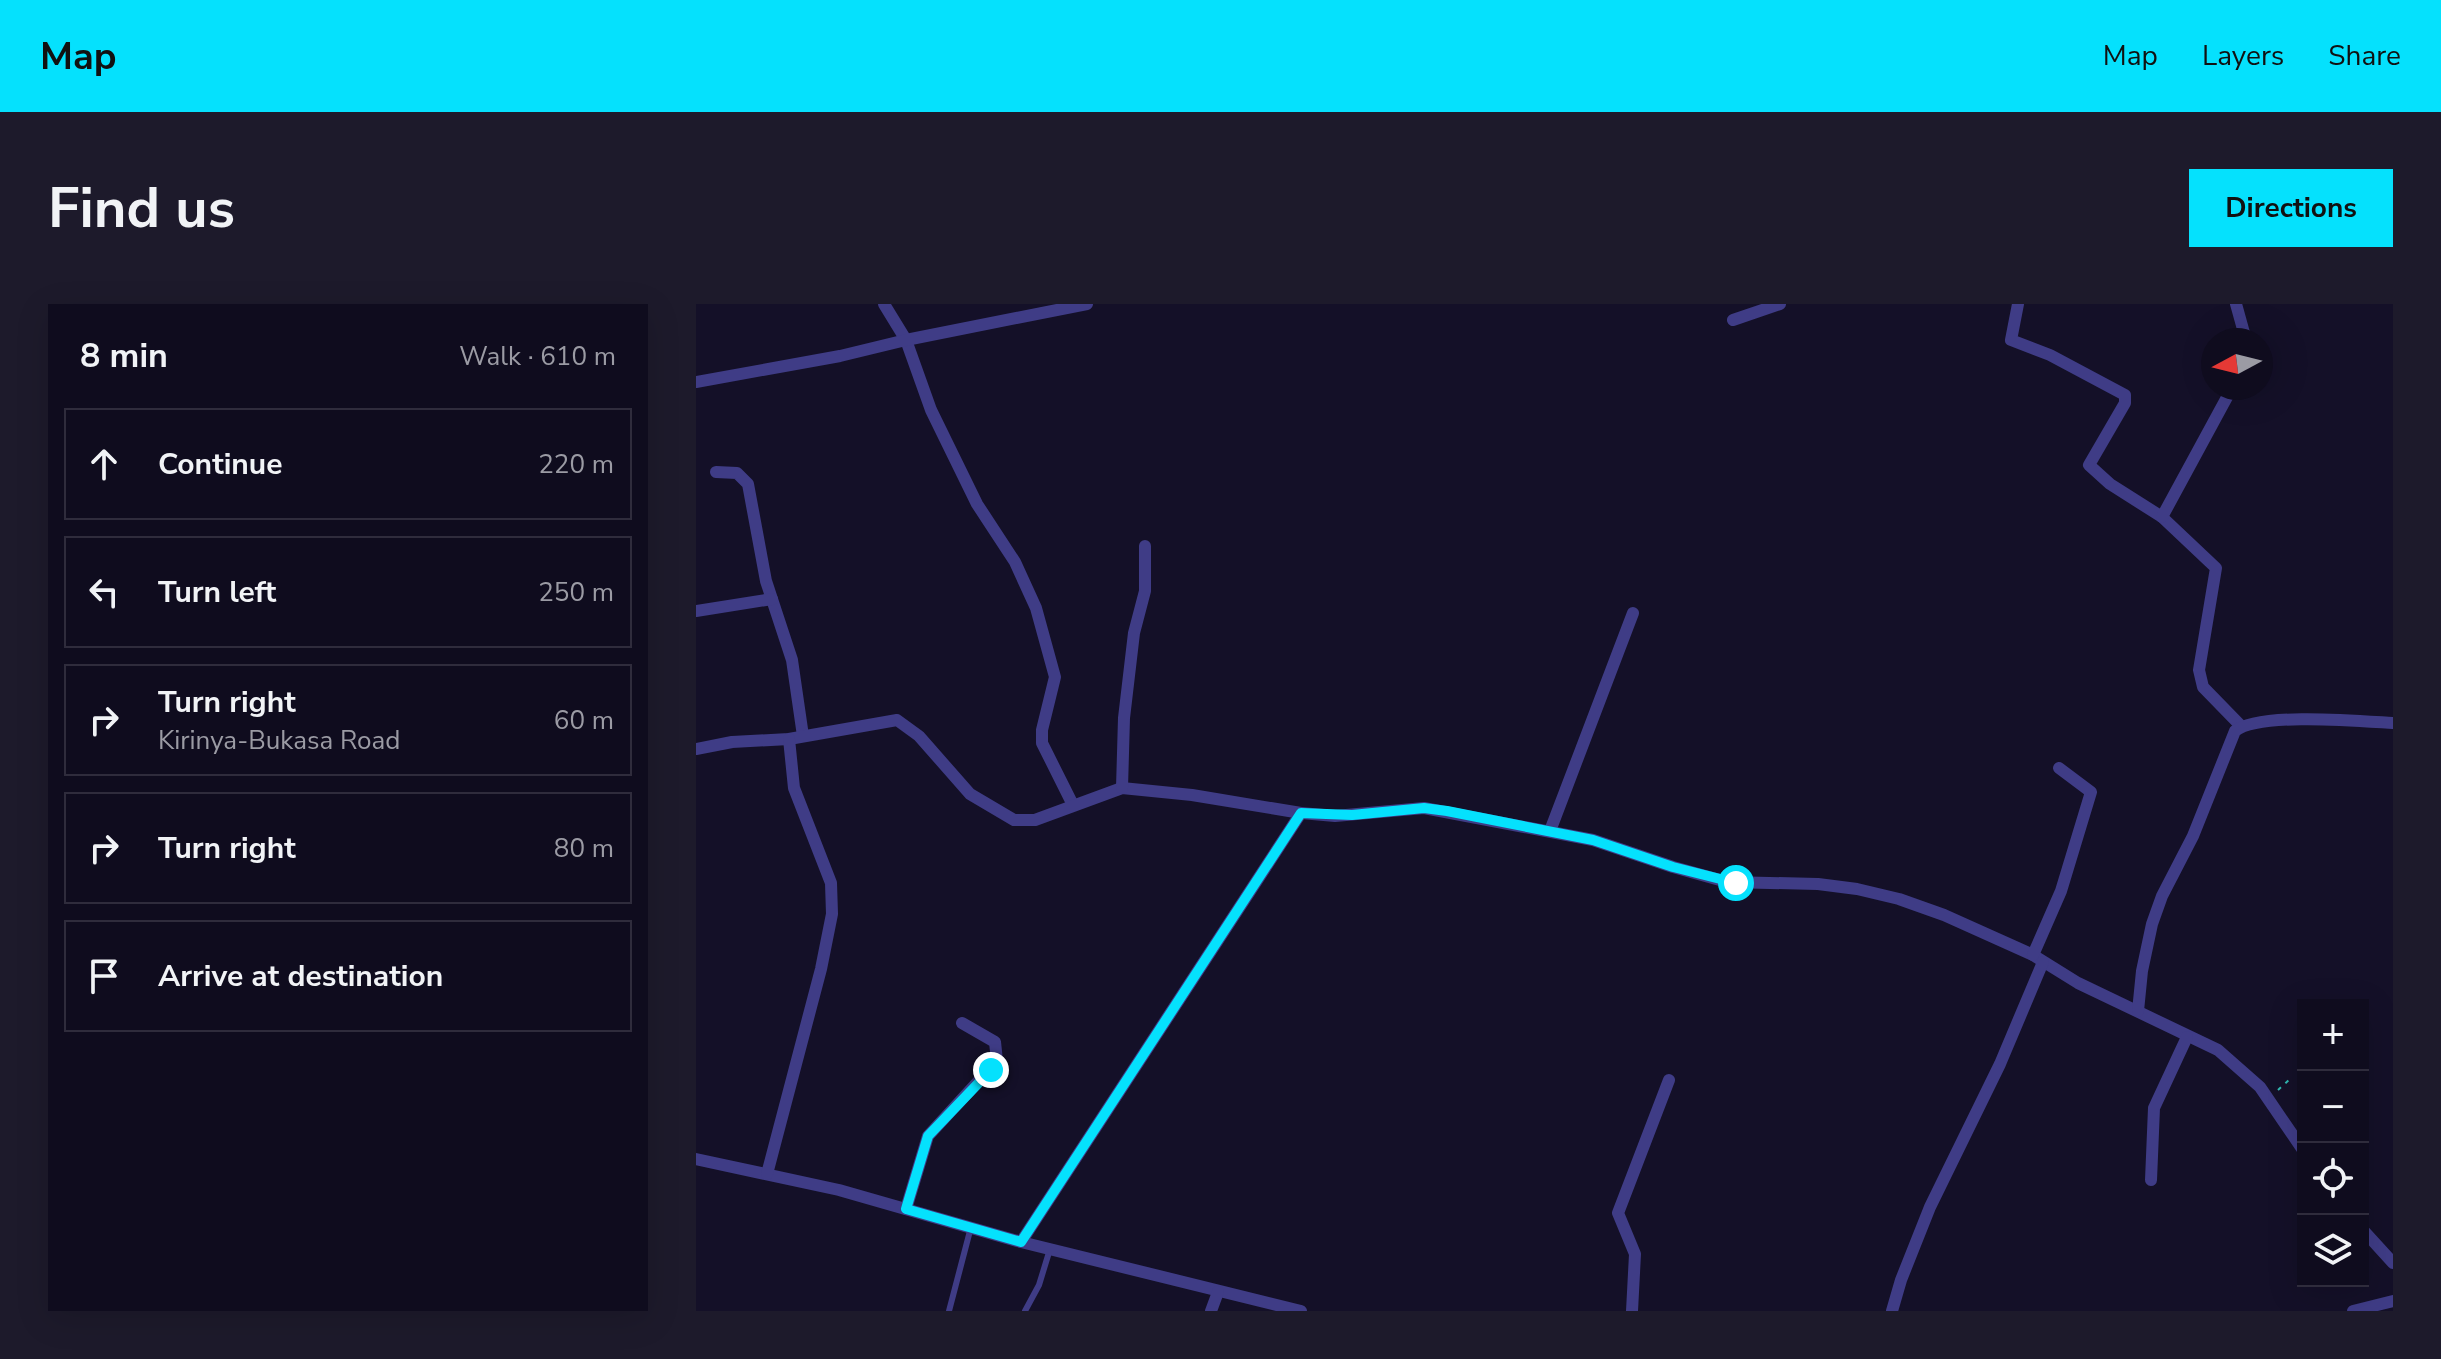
<!DOCTYPE html>
<meta charset="utf-8">
<style>
:root{--surface:#0f0c1e;--page:#1d1a2b;--text:#f1f3f6;--muted:#9b9ba4;--line:#2f2c3c;--accent:#05e1fd}
body{margin:0;font-family:"Nunito Sans",sans-serif;background:var(--page);color:var(--text)}
.controls{position:absolute;right:24px;bottom:24px;display:grid;overflow:hidden;border-radius:0px;box-shadow:0 8px 32px #0002}
.controls button{width:72px;height:72px;display:grid;place-items:center;padding:0;border:0;border-bottom:2px solid var(--line);background:var(--surface);color:var(--text);font:40px sans-serif}
.compass{position:absolute;left:1505px;top:24px;width:72px;height:72px;border-radius:50%;background:var(--surface);box-shadow:0 8px 32px #0002;rotate:263deg}
.stop{position:absolute;width:24px;height:24px;margin:-18px;border:6px solid #05e1fd;border-radius:50%;background:#fff}
.stop.end{background:#05e1fd;border-color:#fff;box-shadow:0 2px 8px #0008}
.list{margin:0;padding:0;list-style:none}
h2{display:flex;justify-content:space-between;align-items:center;height:104px;margin:0;padding:0 32px;font-size:34px}
h2 small{font-size:26px;font-weight:400;color:var(--muted)}
.list li{display:grid;grid-template-columns:52px 1fr auto;gap:24px;align-items:center;box-sizing:border-box;height:112px;margin:0 16px 16px;padding:0 16px;border:2px solid var(--line);border-radius:0px}
.list b{display:block;font-size:30px;white-space:nowrap}
.list p{margin:0;font-size:26px;white-space:nowrap;color:var(--muted)}
.list em{font-size:26px;font-style:normal;color:var(--muted)}
.icon{flex:none;width:44px;height:44px;fill:none;stroke:currentColor;stroke-width:2;stroke-linecap:round;stroke-linejoin:round}
.map{position:relative;flex:none;width:1697px;height:1007px;overflow:hidden;border-radius:0px}
header{display:flex;align-items:center;gap:48px;box-sizing:border-box;height:112px;padding:0 40px;background:var(--accent);color:#111}
header strong{font-size:38px}
nav{display:flex;gap:44px;margin-inline-start:auto;font-size:28px}
.intro{display:flex;align-items:center;justify-content:space-between;box-sizing:border-box;height:192px;padding:0 48px}
h1{margin:0;font-size:56px}
.button{padding:20px 36px;border-radius:0px;background:var(--accent);color:#111;font-size:28px;font-weight:700}
main{display:flex;gap:48px;padding:0 48px}
aside{flex:1;background:var(--surface);border-radius:0px;box-shadow:0 8px 32px #0002}
.map>svg:first-child{display:block}
</style>
<header>
<strong>Map</strong>
<nav><a>Map</a><a>Layers</a><a>Share</a></nav>
</header>
<div class="intro"><h1>Find us</h1><a class="button">Directions</a></div>
<main>
<aside>
<h2>8 min<small>Walk · 610 m</small></h2>
<ul class="list">
<li><svg class="icon" aria-label="ahead" viewBox="0 0 24 24"><path d="M12 20V5M6 11l6-6 6 6"/></svg><div><b>Continue</b></div><em>220 m</em></li>
<li><svg class="icon" aria-label="left" viewBox="0 0 24 24"><path d="M17 20v-9H6M10 6l-5 5 5 5"/></svg><div><b>Turn left</b></div><em>250 m</em></li>
<li><svg class="icon" aria-label="right" viewBox="0 0 24 24"><path d="M7 20v-9h11M14 6l5 5-5 5"/></svg><div><b>Turn right</b><p>Kirinya-Bukasa Road</p></div><em>60 m</em></li>
<li><svg class="icon" aria-label="right" viewBox="0 0 24 24"><path d="M7 20v-9h11M14 6l5 5-5 5"/></svg><div><b>Turn right</b></div><em>80 m</em></li>
<li><svg class="icon" aria-label="arrive" viewBox="0 0 24 24"><path d="M6 21V4h12l-3 4 3 4H6"/></svg><div><b>Arrive at destination</b></div></li>
</ul>
</aside>
<div class="map">
<svg width="1697" height="1007" viewBox="0 0 1697 1007">
<rect width="100%" height="100%" fill="#141028"/>
<g fill="none" stroke-linecap="round" stroke-linejoin="round">
<path stroke="#31b9b2" stroke-width="2" stroke-dasharray="4 6" stroke-linecap="butt" d="M1582 786 1593 776"/>
<g stroke="#3f3c86" stroke-width="6">
<path d="M253 1007 275 923"/>
<path d="M329 1007 343 981 354 945"/>
</g>
<g stroke="#3f3c86" stroke-width="12">
<path d="M188 0 210 36 235 106 281 200 319 258 340 304 359 373 346 426V439L377 501"/>
<path d="M1322 0 1315 36 1354 51 1429 91V99L1393 161 1414 180 1466 213 1520 264 1503 366 1507 383 1545 422"/>
<path d="M1540 0 1550 36"/>
<path d="M1037 16 1084 0"/>
<path d="M0 78 144 52 210 36 391 0"/>
<path d="M20 168 41 169 52 180 70 277 96 356 107 432"/>
<path d="M1466 213 1536 84"/>
<path d="M0 307 76 295"/>
<path d="M0 445 36 438 93 435 201 416 223 432 274 490 318 516H339L426 484 496 491 605 509 639 512 728 504 897 536 977 563 1031 578 1122 580 1161 585 1203 595 1248 611 1337 651 1382 679 1522 746 1564 783 1607 846"/>
<path d="M426 484 428 414 438 329 449 287V242"/>
<path d="M854 527 937 309"/>
<path d="M1337 651 1365 587 1395 488 1363 464"/>
<path d="M1442 707 1446 667 1456 620 1466 592 1497 532 1539 427C1563 408 1664 417 1697 419"/>
<path d="M0 855 143 886 325 938 605 1007"/>
<path d="M71 870 125 665 136 610 135 579 98 484 93 435"/>
<path d="M1455 876 1458 804 1491 733"/>
<path d="M210 905 232 832 301 757 299 738 266 719"/>
<path d="M1667 926 1697 959"/>
<path d="M325 938 605 509"/>
<path d="M515 1007 522 988"/>
<path d="M936 1007 939 950 922 909 973 776"/>
<path d="M1196 1007 1205 976 1234 903 1304 760 1347 658"/>
<path d="M1657 1007 1697 997"/>
</g>
</g>
<g fill="none" stroke-linecap="round" stroke-linejoin="round">
<path stroke="#05e1fd" stroke-width="10" d="M295 766 232 832 210 905 325 938 605 509 656 511 728 504 751 507 897 536 977 563 1040 579"/>
</g>
</svg>
<div class="controls">
<button>+</button>
<button>−</button>
<button><svg class="icon" aria-label="locate" viewBox="0 0 24 24"><circle cx="12" cy="12" r="6"/><path d="M12 2v4M12 18v4M2 12h4M18 12h4"/></svg></button>
<button><svg class="icon" aria-label="layers" viewBox="0 0 24 24"><path d="M12 4l9 5-9 5-9-5zM3 14l9 5 9-5"/></svg></button>
</div>
<svg class="compass" viewBox="-18 -18 36 36"><path d="M0-13l5 13h-10z" fill="#e53935"/><path d="M0 13l5-13h-10z" fill="#9b9ba4"/></svg>
<div class="stop" style="left:1040px;top:579px"></div>
<div class="stop end" style="left:295px;top:766px"></div>
</div>
</main>
